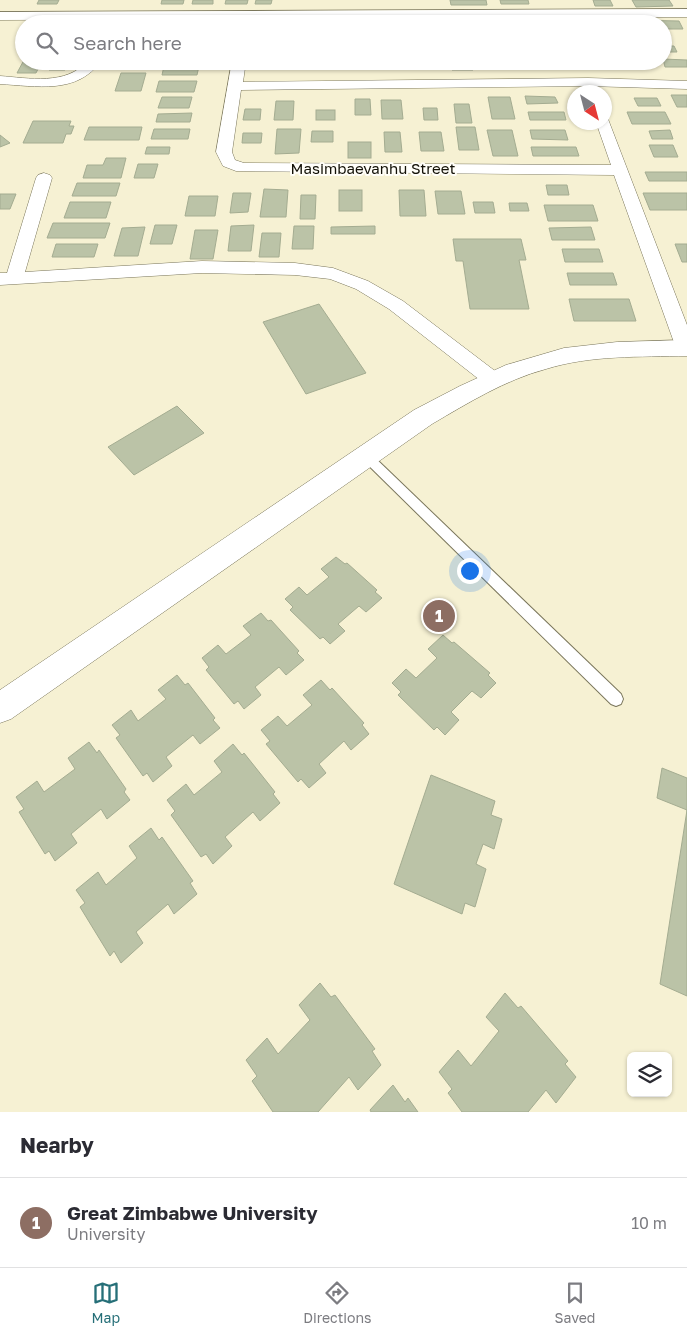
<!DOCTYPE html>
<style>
:root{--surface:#fff;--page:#f7f7f7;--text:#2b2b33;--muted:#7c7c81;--line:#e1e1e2;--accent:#266f78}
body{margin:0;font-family:"Golos Text",sans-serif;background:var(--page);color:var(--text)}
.controls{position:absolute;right:15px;bottom:15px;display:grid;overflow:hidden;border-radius:8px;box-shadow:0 1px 4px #0004}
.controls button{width:45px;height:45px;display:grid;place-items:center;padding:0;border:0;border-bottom:1px solid var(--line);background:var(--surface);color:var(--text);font:25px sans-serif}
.compass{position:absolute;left:567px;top:85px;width:45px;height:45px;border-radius:50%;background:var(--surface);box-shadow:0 1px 4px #0004;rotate:144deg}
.you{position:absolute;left:469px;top:570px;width:18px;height:18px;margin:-12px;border:4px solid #fff;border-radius:50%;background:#1a73e8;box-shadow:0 0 0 8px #1a73e833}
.badge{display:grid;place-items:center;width:32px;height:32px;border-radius:50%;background:var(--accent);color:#fff;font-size:16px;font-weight:700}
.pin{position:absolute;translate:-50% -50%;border:2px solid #fff;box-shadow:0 1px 5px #0006}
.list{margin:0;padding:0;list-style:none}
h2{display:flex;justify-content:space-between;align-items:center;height:65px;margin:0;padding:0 20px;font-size:21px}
h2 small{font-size:16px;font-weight:400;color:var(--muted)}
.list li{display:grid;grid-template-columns:32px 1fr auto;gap:15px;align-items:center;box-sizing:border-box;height:90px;padding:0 20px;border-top:1px solid var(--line)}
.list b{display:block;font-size:19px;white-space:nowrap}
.list p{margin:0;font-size:16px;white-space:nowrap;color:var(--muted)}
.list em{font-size:16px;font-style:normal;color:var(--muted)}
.icon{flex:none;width:28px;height:28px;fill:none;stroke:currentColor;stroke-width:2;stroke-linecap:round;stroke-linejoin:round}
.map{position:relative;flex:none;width:687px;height:1112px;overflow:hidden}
.search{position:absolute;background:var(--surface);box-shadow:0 1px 4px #0004;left:15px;right:15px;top:15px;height:55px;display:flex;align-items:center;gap:12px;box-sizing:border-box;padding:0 18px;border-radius:28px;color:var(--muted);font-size:19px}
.sheet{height:155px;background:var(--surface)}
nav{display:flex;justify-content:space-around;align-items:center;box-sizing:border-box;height:70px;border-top:1px solid var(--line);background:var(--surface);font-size:14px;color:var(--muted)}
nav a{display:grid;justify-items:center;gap:2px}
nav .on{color:var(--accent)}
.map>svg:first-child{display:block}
</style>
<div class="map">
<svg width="687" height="1112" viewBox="0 0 687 1112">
<rect width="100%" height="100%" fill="#f6f1d3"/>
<g fill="#bbc3a7" stroke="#a4ac91">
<path d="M39 0H59L57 4H37Z"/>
<path d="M162 0H184L183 4H161Z"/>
<path d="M193 0H213V4H192Z"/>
<path d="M226 0H248L247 4H225Z"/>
<path d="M256 0H272L271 4H255Z"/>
<path d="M450 0H486L487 5H451Z"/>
<path d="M500 0H528L529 4H501Z"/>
<path d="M593 0H610L613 6H595Z"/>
<path d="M632 0H669L673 6 636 7Z"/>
<path d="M632 20 679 21 683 29H663V24H634Z"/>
<path d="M663 46H674L677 52H663Z"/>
<path d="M663 59 687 60V67H665Z"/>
<path d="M24 60V61H42L36 73H17Z"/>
<path d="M53 61H69L65 70H49Z"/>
<path d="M108 61H156L155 66H141L142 63H118L117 66H106Z"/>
<path d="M255 61H271L270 67H254Z"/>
<rect x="370" y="61" width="16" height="8"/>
<rect x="399" y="61" width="16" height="7"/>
<path d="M451 61H472L473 70H452Z"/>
<path d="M513 61H531L533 69H514Z"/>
<path d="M543 61H559L561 68H545Z"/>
<path d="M164 66H199L197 75H162Z"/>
<path d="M121 73H146L141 91H115Z"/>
<path d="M159 81H197L194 92H156Z"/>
<path d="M671 95H687V107H677Z"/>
<path d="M525 96 555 97 558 103 527 104Z"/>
<path d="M162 97H192L189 108H158Z"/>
<path d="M488 97H510L515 119H492Z"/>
<path d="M634 98H657L661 106H638Z"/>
<path d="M355 99H370L371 115H355Z"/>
<path d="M381 100H401L403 119H382Z"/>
<path d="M276 101H294L293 120H274Z"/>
<path d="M454 104H469L472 123H456Z"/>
<path d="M423 108H437L438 120H424Z"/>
<path d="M245 109H261L260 120H243Z"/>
<rect x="316" y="110" width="19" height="10"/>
<path d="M528 112H564L566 120H530Z"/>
<path d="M627 112H665L671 124H632Z"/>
<path d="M192 113 190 122H156L158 114Z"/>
<path d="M33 121H71L69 126H74L71 134H66L63 143H23Z"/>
<path d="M89 127H142L139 140H84Z"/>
<path d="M456 127H475L479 150H459Z"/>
<path d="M154 129H190L188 139H151Z"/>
<path d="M277 129H301L299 153 275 154Z"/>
<path d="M487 130H512L518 156H493Z"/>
<path d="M530 130H565L568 140 532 139Z"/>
<path d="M670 130 673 139H652L649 131Z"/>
<path d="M312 131H333V142H311Z"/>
<path d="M384 132H400L402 152H385Z"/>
<path d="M419 132H441L444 151H421Z"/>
<path d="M243 133H262L261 143H242Z"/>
<path d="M0 135 10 143 0 147Z"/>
<rect x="348" y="142" width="23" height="16"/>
<path d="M649 145H673L678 157H654Z"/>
<path d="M147 147H170L169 154H145Z"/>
<path d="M531 147H576L579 156H533Z"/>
<path d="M106 158H126L121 178H83L87 165H103Z"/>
<path d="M138 164H158L154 178H134Z"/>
<path d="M645 172H687V181H649Z"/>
<path d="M77 183H120L116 196H72Z"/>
<path d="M546 185H567L569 195H548Z"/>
<path d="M264 189 288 190 286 217H260Z"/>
<rect x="339" y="190" width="23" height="21"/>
<path d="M399 190H424L426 216H400Z"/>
<path d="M435 191H461L465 214H438Z"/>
<path d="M233 193H251L248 212 230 213Z"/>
<path d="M643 193H687V210H650Z"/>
<path d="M0 194H16L10 209H0Z"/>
<path d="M301 195H316L315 219H300Z"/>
<path d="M189 196H218L215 216H185Z"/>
<path d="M70 202H111L106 218H64Z"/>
<path d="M473 202H493L495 213H475Z"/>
<path d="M509 203H527L529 211H510Z"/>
<path d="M544 205H593L598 221H548Z"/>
<path d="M53 223H110L105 238H47Z"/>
<path d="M155 225H177L172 244H150Z"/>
<path d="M254 225 251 251H228L231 226Z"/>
<path d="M294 226H314L313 249H292Z"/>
<path d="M375 226V234H331V227Z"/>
<path d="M145 227 138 256H114L122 228Z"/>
<path d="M591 227 595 240H552L549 228Z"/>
<path d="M195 230H218L213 259H190Z"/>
<path d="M262 233H281L279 257H259Z"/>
<path d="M453 239H521L526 260H519L529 309H470L463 261H456Z"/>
<path d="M56 244H98L94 257H52Z"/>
<path d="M675 244H687V262H682Z"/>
<path d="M562 249H599L603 262H565Z"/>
<path d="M567 273H613L617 285H570Z"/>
<path d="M569 299H629L636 321H574Z"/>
<path d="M319 304 366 373 306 394 263 322Z"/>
<path d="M177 406 204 433 134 475 108 447Z"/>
<path d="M336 557 345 564 347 563 377 590 375 592 382 598 366 612 359 606 338 624 345 631 330 644 323 637 320 639 290 610 293 607 285 599 299 587 307 595 329 577 321 569Z"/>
<path d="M261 613 268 621 271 620 299 651 297 653 304 660 286 675 279 667 255 687 261 695 244 709 238 701 234 704 206 670 209 667 202 658 218 645 226 654 251 635 243 626Z"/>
<path d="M443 635 452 643 454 642 490 673 488 675 496 683 481 698 472 691 451 712 459 720 445 735 437 727 434 730 398 695 401 692 392 683 406 669 416 678 437 658 428 649Z"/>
<path d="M177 675 185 685 188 683 215 718 213 720 220 728 200 744 193 735 166 757 172 766 153 782 147 773 143 776 116 738 120 735 112 725 131 710 138 721 166 699 158 690Z"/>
<path d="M321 680 330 690 332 688 364 723 362 725 369 734 351 750 344 741 319 764 326 773 309 788 301 779 298 782 266 744 270 741 261 730 278 716 287 726 312 705 303 695Z"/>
<path d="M89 742 97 753 99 750 126 789 124 792 130 800 107 819 101 809 71 834 77 843 55 861 49 851 45 854 19 812 24 809 16 797 37 781 44 792 75 769 68 758Z"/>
<path d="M233 744 242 755 244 753 275 792 273 794 280 803 260 821 253 812 225 837 232 846 213 864 206 854 201 857 171 815 175 811 167 800 186 784 194 795 222 772 214 761Z"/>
<path d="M662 768 687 778V996L660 984 687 810 657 798Z"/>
<path d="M431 775 495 801 491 815 502 819 494 849 483 844 476 864 486 869 475 907 465 903 462 914 394 884Z"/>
<path d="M151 828 159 840 162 837 193 881 190 883 197 894 174 914 168 904 136 932 143 943 121 963 114 951 110 956 80 907 85 903 76 890 98 872 106 885 137 858 129 846Z"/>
<path d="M320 983 331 997 335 995 375 1049 372 1051 381 1065 358 1090 349 1077 318 1112H273L252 1081 257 1076 246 1060 267 1038 278 1054 310 1020 299 1005Z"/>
<path d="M505 993 518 1008 521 1006 568 1061 565 1064 576 1077 556 1103 546 1090 528 1112H462L448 1093 452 1089 439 1072 458 1050 471 1066 499 1031 486 1017Z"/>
<path d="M393 1085 405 1102 408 1098 418 1112H371L370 1110Z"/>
</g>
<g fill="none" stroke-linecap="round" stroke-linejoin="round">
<defs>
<path id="lane" d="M366 451 370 453 621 694 623 699 621 704 616 706 611 704 362 459 360 456Z"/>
<g id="street">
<path d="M687 9V17L0 20V12Z"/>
<path d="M87 61H101C77 95 36 86 0 84V76C28 78 67 86 87 61Z"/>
<path d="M232 61H246L243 82 588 78 687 81V89L588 86 241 90 232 152 235 160 244 163 611 165 596 122H604V118L608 119 687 325V355L679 353 676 348 614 175 236 171 223 166 216 152Z"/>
<path d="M44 173 50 175 52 178 25 272 202 261 295 263 333 268 368 281 403 301 499 374 502 379 499 384 492 386 485 384 389 309 356 289 330 279 295 275 202 273 0 285V273H7L36 178 38 175Z"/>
</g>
<path id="secondary" d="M687 340V356C640 357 591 355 546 369 505 380 468 403 432 424L11 719 0 723V690L414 410 460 386 506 365 564 348 617 342Z"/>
</defs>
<use href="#lane" stroke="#7a765b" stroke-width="2"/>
<use href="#street" stroke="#7a765b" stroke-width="1"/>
<use href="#secondary" stroke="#7a765b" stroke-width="1"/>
<use href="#lane" fill="#fff" fill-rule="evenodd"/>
<use href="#street" fill="#fff" fill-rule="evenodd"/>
<use href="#secondary" fill="#fff" fill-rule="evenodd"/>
</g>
<g text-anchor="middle" stroke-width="4" stroke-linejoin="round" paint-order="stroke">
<g font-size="15" fill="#121006" stroke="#fffef8">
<text x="373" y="174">Masimbaevanhu Street</text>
</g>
</g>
</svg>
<div class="controls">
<button><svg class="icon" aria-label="layers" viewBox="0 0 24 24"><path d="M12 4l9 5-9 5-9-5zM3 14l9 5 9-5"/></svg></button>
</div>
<svg class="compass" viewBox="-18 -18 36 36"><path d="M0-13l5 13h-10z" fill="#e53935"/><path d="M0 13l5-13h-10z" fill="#7c7c81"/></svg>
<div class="you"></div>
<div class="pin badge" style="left:439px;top:616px;background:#8d6e63">1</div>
<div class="search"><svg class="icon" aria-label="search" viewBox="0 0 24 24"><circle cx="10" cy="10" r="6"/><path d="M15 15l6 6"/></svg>Search here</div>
</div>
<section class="sheet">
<h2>Nearby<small></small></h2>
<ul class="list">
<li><span class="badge" style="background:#8d6e63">1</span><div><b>Great Zimbabwe University</b><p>University</p></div><em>10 m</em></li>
</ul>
</section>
<nav>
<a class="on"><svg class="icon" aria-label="map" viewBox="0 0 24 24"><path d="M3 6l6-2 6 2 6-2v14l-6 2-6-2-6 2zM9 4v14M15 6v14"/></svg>Map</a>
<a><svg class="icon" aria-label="directions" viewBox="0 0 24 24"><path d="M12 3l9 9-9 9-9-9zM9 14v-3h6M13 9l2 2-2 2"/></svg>Directions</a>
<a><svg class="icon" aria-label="saved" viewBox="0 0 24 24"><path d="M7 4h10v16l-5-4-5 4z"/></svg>Saved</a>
</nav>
